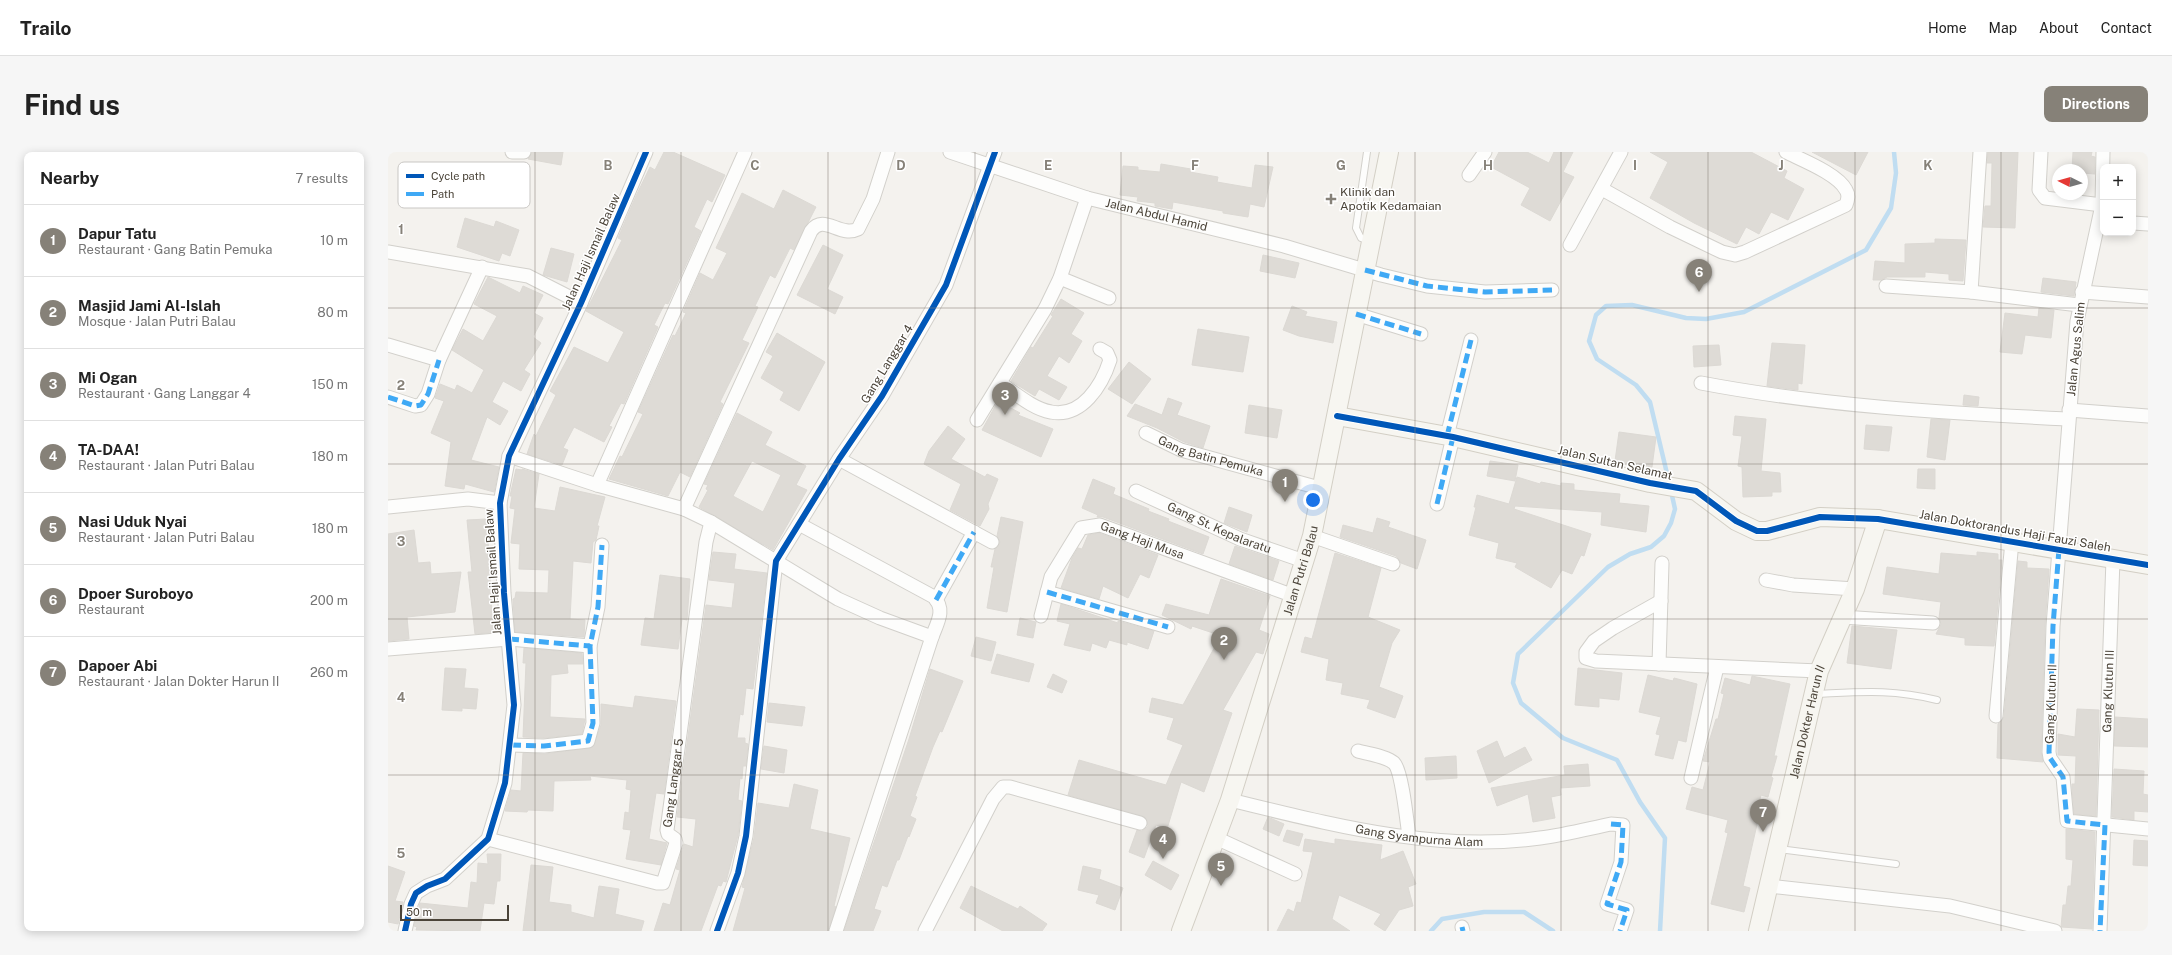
<!DOCTYPE html>
<meta charset="utf-8">
<style>
:root{--surface:#fff;--page:#f6f6f6;--text:#222;--muted:#767676;--line:#e0e0e0;--accent:#868178}
body{margin:0;font-family:"Public Sans",sans-serif;background:var(--page);color:var(--text)}
.controls{position:absolute;right:12px;top:12px;display:grid;overflow:hidden;border-radius:8px;box-shadow:0 2px 10px #0003}
.controls button{width:36px;height:36px;display:grid;place-items:center;padding:0;border:0;border-bottom:1px solid var(--line);background:var(--surface);color:var(--text);font:20px sans-serif}
.compass{position:absolute;left:1664px;top:12px;width:36px;height:36px;border-radius:50%;background:var(--surface);box-shadow:0 2px 10px #0003;rotate:275deg}
.scale{position:absolute;left:12px;bottom:10px;width:109px;box-sizing:border-box;padding-left:4px;border:2px solid #4b4439;border-top:0;font-size:11px;line-height:14px;white-space:nowrap;color:#4b4439;-webkit-text-stroke:3px #fff;paint-order:stroke}
.you{position:absolute;left:925px;top:348px;width:14px;height:14px;margin:-10px;border:3px solid #fff;border-radius:50%;background:#1a73e8;box-shadow:0 0 0 6px #1a73e833}
.badge{display:grid;place-items:center;width:26px;height:26px;border-radius:50%;background:var(--accent);color:#fff;font-size:13px;font-weight:700}
.pin{position:absolute;translate:-50% -33px;filter:drop-shadow(0 1px 2px #0008)}
.pin::after{content:'';position:absolute;top:21px;width:14px;height:12px;background:inherit;clip-path:polygon(0 0,100% 0,50% 100%)}
.list{margin:0;padding:0;list-style:none}
h2{display:flex;justify-content:space-between;align-items:center;height:52px;margin:0;padding:0 16px;font-size:17px}
h2 small{font-size:13px;font-weight:400;color:var(--muted)}
.list li{display:grid;grid-template-columns:26px 1fr auto;gap:12px;align-items:center;box-sizing:border-box;height:72px;padding:0 16px;border-top:1px solid var(--line)}
.list b{display:block;font-size:15px;white-space:nowrap}
.list p{margin:0;font-size:13px;white-space:nowrap;color:var(--muted)}
.list em{font-size:13px;font-style:normal;color:var(--muted)}
.map{position:relative;flex:none;width:1760px;height:779px;overflow:hidden;border-radius:8px}
header{display:flex;align-items:center;gap:24px;box-sizing:border-box;height:56px;padding:0 20px;background:var(--surface);border-bottom:1px solid var(--line)}
header strong{font-size:19px}
nav{display:flex;gap:22px;margin-inline-start:auto;font-size:14px}
.intro{display:flex;align-items:center;justify-content:space-between;box-sizing:border-box;height:96px;padding:0 24px}
h1{margin:0;font-size:28px}
.button{padding:10px 18px;border-radius:8px;background:var(--accent);color:#fff;font-size:14px;font-weight:700}
main{display:flex;gap:24px;padding:0 24px}
aside{flex:1;background:var(--surface);border-radius:8px;box-shadow:0 2px 10px #0003}
.map>svg:first-child{display:block}
</style>
<header>
<strong>Trailo</strong>
<nav><a>Home</a><a>Map</a><a>About</a><a>Contact</a></nav>
</header>
<div class="intro"><h1>Find us</h1><a class="button">Directions</a></div>
<main>
<aside>
<h2>Nearby<small>7 results</small></h2>
<ul class="list">
<li><span class="badge">1</span><div><b>Dapur Tatu</b><p>Restaurant · Gang Batin Pemuka</p></div><em>10 m</em></li>
<li><span class="badge">2</span><div><b>Masjid Jami Al-Islah</b><p>Mosque · Jalan Putri Balau</p></div><em>80 m</em></li>
<li><span class="badge">3</span><div><b>Mi Ogan</b><p>Restaurant · Gang Langgar 4</p></div><em>150 m</em></li>
<li><span class="badge">4</span><div><b>TA-DAA!</b><p>Restaurant · Jalan Putri Balau</p></div><em>180 m</em></li>
<li><span class="badge">5</span><div><b>Nasi Uduk Nyai</b><p>Restaurant · Jalan Putri Balau</p></div><em>180 m</em></li>
<li><span class="badge">6</span><div><b>Dpoer Suroboyo</b><p>Restaurant</p></div><em>200 m</em></li>
<li><span class="badge">7</span><div><b>Dapoer Abi</b><p>Restaurant · Jalan Dokter Harun II</p></div><em>260 m</em></li>
</ul>
</aside>
<div class="map">
<svg width="1760" height="779" viewBox="0 0 1760 779">
<rect width="100%" height="100%" fill="#f4f2ee"/>
<g fill="none" stroke-linecap="round" stroke-linejoin="round">
<g stroke="#c0ddf1" stroke-width="4.5">
<path d="M1281 330 1262 250 1248 233 1209 207 1201 189 1208 163 1218 154 1244 153 1298 166 1318 167 1356 160 1478 98 1503 56 1508 21 1506 0"/>
<path d="M1043 779 1054 767 1096 760H1136L1165 779"/>
<path d="M1272 779 1277 686 1252 650 1229 608 1175 586 1133 551 1125 531 1130 502 1220 415 1242 402 1263 395 1276 384 1283 371 1287 357 1283 339"/>
</g>
</g>
<g fill="#dedbd6" stroke="#dcd9d4" fill-rule="evenodd">
<path d="M144 0H175L173 13 140 7Z"/>
<path d="M276 0H285L337 23 324 50 319 47 306 75 313 79 280 152 277 151 266 173 270 175 236 252 233 251 221 274 224 275 216 290 186 275 175 296 180 298 174 313 139 302 146 282 148 284 168 243 162 239 186 195 220 211 236 180 198 159 234 88 230 86 248 44 262 15 267 18Z"/>
<path d="M1111 0H1139L1161 11 1166 0H1185L1175 20 1186 25 1162 69 1133 53 1142 36 1103 15Z"/>
<path d="M1262 0H1363L1399 19 1396 26 1416 37 1400 68 1383 60 1371 82 1358 75 1349 92 1306 71 1262 46 1280 10Z"/>
<path d="M1424 0H1480L1468 23Z"/>
<path d="M1600 0H1630L1627 76 1595 75 1597 54H1603L1604 11H1599Z"/>
<path d="M1685 0H1704L1703 4 1707 5V22L1694 21V18H1684Z"/>
<path d="M773 12 803 17 802 20 830 25 829 30 864 36 867 13 885 15 876 55 862 52 860 65 835 61V59L785 50 784 57 767 54V51L749 49 750 45 732 43 735 14 750 15V18L772 20Z"/>
<path d="M395 38 428 55 406 98 402 96 387 126 382 123 367 154 370 155 354 188 361 191 332 250 335 252 302 325 292 320 280 344 221 327 232 304 234 305 255 262 250 260 285 183 287 184 298 161 295 160 312 121 325 128 339 101 328 96 354 41 386 57Z"/>
<path d="M77 66 106 75 108 69 131 78 122 104 114 101 111 109 69 95Z"/>
<path d="M1547 87 1578 88 1575 129 1561 128V122L1537 120V125H1499L1493 128H1485L1487 109 1517 111V92L1547 91Z"/>
<path d="M435 93 455 103 439 137 455 145 447 162 409 143Z"/>
<path d="M163 96 186 102 179 130 155 123Z"/>
<path d="M875 103 911 111 907 126 872 119Z"/>
<path d="M100 125 132 141 135 134 155 143 146 161 155 166 145 185 153 191 136 218 142 222 133 239 115 229 104 250 120 259 112 273 99 265 83 308 111 315 106 340 77 332 76 337 57 334 63 290 43 281 56 249 47 246 52 232 67 238 69 233 84 241 96 218 64 198 75 177 95 189 109 164 86 152Z"/>
<path d="M1655 126 1688 130 1686 144 1653 140Z"/>
<path d="M673 147 696 161 683 182 694 189 681 211 671 204 659 224 679 235 671 248 651 237 647 244 623 229 643 195 645 196 665 164 663 163Z"/>
<path d="M904 154 919 160 917 164 949 170 945 191 911 184 895 178Z"/>
<path d="M1651 156 1666 158 1663 186 1637 183 1634 202 1612 200 1617 161 1650 165Z"/>
<path d="M810 177 861 185 855 220 804 213Z"/>
<path d="M389 181 437 210 411 259 392 248 396 240 373 226 385 204 378 200Z"/>
<path d="M1384 191 1417 193 1414 232 1410 231V238L1379 234Z"/>
<path d="M1331 193 1333 213 1306 215 1305 194Z"/>
<path d="M741 210 763 227 744 252 720 237Z"/>
<path d="M1576 243 1591 245 1590 254 1575 253Z"/>
<path d="M780 246 794 251 789 263 822 274 815 296 796 290 769 276 739 264 747 252 774 263Z"/>
<path d="M610 249 632 261 630 263 665 277 653 305 594 278Z"/>
<path d="M861 253 894 258 889 286 857 281Z"/>
<path d="M349 261 384 280 377 293 418 314 408 333 419 338 385 398 311 355 320 338 318 337 320 333 316 332ZM364 309 393 323 375 360 345 344Z"/>
<path d="M1347 264 1378 267 1373 319 1392 321 1393 340H1384V344L1355 345 1354 315 1350 314 1354 284 1345 283Z"/>
<path d="M1543 267 1562 268 1557 308 1539 305Z"/>
<path d="M1478 273 1504 275 1501 299 1476 297Z"/>
<path d="M560 274 577 287 563 307 597 325 599 322 610 327 600 352 601 357 592 374 562 358 573 332 536 312 541 299Z"/>
<path d="M1231 280 1268 285 1264 315 1227 309Z"/>
<path d="M1102 309 1130 313 1127 329 1099 324Z"/>
<path d="M128 317 134 318V317L151 322 146 356 167 359 172 335 217 345 209 374H211L208 388 205 390 203 411 185 409 182 467 197 468 196 485 127 480 125 447 127 446 128 440 160 441 161 418 131 417 132 392 123 391 127 357 122 356 124 344H122Z"/>
<path d="M1530 317H1547V337L1529 336Z"/>
<path d="M1129 325 1152 332 1153 330 1173 334V331L1186 332V338L1232 342 1231 351 1261 354 1258 380 1213 373 1214 360 1127 354 1126 357 1203 382 1196 404 1193 403 1184 422 1174 418 1163 436 1127 415 1129 411 1108 406 1111 391 1081 383 1088 355H1086L1089 343 1121 352Z"/>
<path d="M705 327 727 336 725 342 761 357 760 359 781 367 780 369 821 385 815 402 715 365H709L710 363 694 356Z"/>
<path d="M841 355 864 363 859 380 836 371Z"/>
<path d="M613 365 635 370 619 460 599 456 606 415H603L607 397 612 390 609 384Z"/>
<path d="M989 366 1002 370 1000 375 1038 388 1029 417 1013 411 1008 404 952 385 955 373 985 381Z"/>
<path d="M99 367 104 465H110L111 480 87 482 80 420H84L79 368Z"/>
<path d="M26 378 30 411 42 410 43 422 73 420 67 460 19 465 21 487 0 489V382Z"/>
<path d="M711 381 770 403 761 426 752 422 740 446 715 434 711 447 673 436 684 406 690 396 694 397 700 383Z"/>
<path d="M847 394 891 409 885 428 841 412Z"/>
<path d="M325 400 348 402 346 417 379 421 365 537 358 536 355 563 352 562 349 586H357V591L360 592 358 614H355L354 627 352 626 350 648 354 649 350 683 338 730 335 729 333 734 330 733 313 779H266L275 751 282 753 292 718 288 717 296 692 305 695 308 667 289 665 318 453 344 456 347 431 321 428Z"/>
<path d="M1589 400 1610 402V408H1614L1606 494 1577 493V486L1548 482 1553 472 1551 466 1553 450 1495 442 1499 415 1551 422 1553 401 1589 404Z"/>
<path d="M947 401 993 416 980 465 1012 478 1004 491 991 535 1015 544 1007 566 979 556 982 548 953 542 955 531 938 528 941 507 913 500 917 485 924 487Z"/>
<path d="M1630 409 1639 410V416L1661 417 1657 474 1653 600 1655 610 1609 606 1610 572 1616 565Z"/>
<path d="M272 423 302 427 299 468 294 467 290 497 253 493 257 466 266 467Z"/>
<path d="M833 427 882 444 871 478 881 482 875 502 868 500 835 558 844 561 816 640 793 630 779 677 768 673 756 706 741 700 749 678 754 679 760 674 757 665 680 643 691 608 778 633 795 593 779 587 786 566 761 560 764 546 795 553 830 489 827 488 828 482 804 474 803 477 774 463 778 452 821 463Z"/>
<path d="M673 452 730 471V469L766 479 760 497 739 490V493L721 488 718 496 704 491 702 499 676 493 682 472 669 469Z"/>
<path d="M632 466 648 470 645 486 629 483Z"/>
<path d="M1464 474 1509 478 1503 517 1459 511Z"/>
<path d="M588 485 608 490 603 509 583 504Z"/>
<path d="M136 496 194 501 195 512H179L180 521 163 523 162 565 197 567 194 582 156 586 135 585 138 511H135Z"/>
<path d="M609 502 646 512 641 530 603 521Z"/>
<path d="M57 516 78 517 76 536 90 537 88 557 74 556V559L54 558Z"/>
<path d="M1190 516 1234 521 1231 548 1211 546V555L1187 553Z"/>
<path d="M542 517 575 529 554 580 552 579 545 595 527 644 529 645 522 664 528 667 521 685 520 684 511 708H509L499 735 494 733 486 757 493 759 485 779H456L521 587Z"/>
<path d="M665 522 679 529 674 541 659 535Z"/>
<path d="M1260 523 1285 529 1286 526 1309 532 1298 590 1290 588 1285 607 1267 603 1272 583 1268 582 1273 565 1251 560Z"/>
<path d="M1364 524 1402 532 1386 604H1389L1383 625 1385 626 1380 645 1373 643 1367 667 1370 668 1355 734 1362 736 1356 760 1323 752 1340 681 1337 680 1340 668 1298 657 1304 635 1315 638 1322 610 1315 609 1328 567H1330L1336 542 1333 541 1337 526 1362 533Z"/>
<path d="M247 544 288 549 276 642 268 641 261 687 279 691 273 713 238 707 243 678 235 677 237 660 241 661 243 638 238 637 239 628 202 624 203 628 166 629 165 659 140 658 139 660 117 659 123 638 133 639 135 601 157 602 205 595 213 573V552L245 556Z"/>
<path d="M381 551 417 555 414 574 379 570Z"/>
<path d="M1689 557 1711 558 1708 664 1686 662 1684 636V632H1687L1688 604 1670 603V582L1687 585Z"/>
<path d="M1727 565 1760 567V595L1726 594Z"/>
<path d="M1109 589 1116 606 1137 595 1144 608 1101 631 1089 599Z"/>
<path d="M376 594 399 598 396 621 373 617Z"/>
<path d="M1068 604 1069 626 1038 628 1037 606Z"/>
<path d="M1200 612 1202 634 1172 636 1173 643 1163 645 1167 666 1145 670 1140 642 1109 654 1103 636 1177 623 1176 614Z"/>
<path d="M1726 617 1756 619 1755 642 1760 643V660L1746 659V668L1724 665Z"/>
<path d="M406 632 430 638 422 677 462 686 446 754 448 755 440 779H345L357 736 354 735 366 686 370 651 401 656Z"/>
<path d="M880 665 896 672 891 684 875 677Z"/>
<path d="M1678 677 1707 680 1704 777 1673 775 1675 753H1678L1680 734H1683L1685 708 1678 707Z"/>
<path d="M899 678 915 682 911 694 895 689Z"/>
<path d="M917 687 947 692V687L994 693 992 708 1015 699 1028 732 1020 735 1025 754 1011 758 997 779 986 772 993 762 951 743 944 767 962 779H889L900 757 906 760 909 750 913 751 925 700 915 699Z"/>
<path d="M1746 688 1760 689V714L1745 713Z"/>
<path d="M99 702H113L112 729H109L106 752 96 751 92 779 28 778 29 775 26 774 32 751 80 756 83 730 89 731 90 711 100 712Z"/>
<path d="M765 709 791 723 783 738 757 723Z"/>
<path d="M143 713 165 715 161 750 183 753V760L206 766 211 734 231 737 227 762 256 769 253 779H135Z"/>
<path d="M0 714 17 720 7 749 15 750 10 772 0 770Z"/>
<path d="M695 714 713 718 711 727 735 736 727 758 708 751 711 743 690 738Z"/>
<path d="M583 734 630 757 632 754 659 772 654 779H615L572 756Z"/>
</g>
<g fill="none" stroke-linecap="round" stroke-linejoin="round">
<defs>
<g id="lane">
<path d="M979 0 968 76 973 86 981 89"/>
<path d="M1428 542C1474 540 1503 537 1549 548"/>
<path d="M1391 697 1508 712"/>
</g>
<g id="street">
<path d="M124 0H136"/>
<path id="s1" d="M562 0 699 46 896 94 993 123 1039 134 1097 140 1164 138"/>
<path d="M1653 0 1651 38 1657 46 1714 53"/>
<path d="M1715 0 1714 53 1689 169 1665 474 1661 600 1662 606 1675 625 1679 669 1760 677"/>
<path d="M1081 23 1097 0"/>
<path d="M1214 37 1282 75 1334 100 1347 103 1357 100 1458 53C1460 47 1461 43 1458 38 1450 22 1414 8 1398 0"/>
<path d="M1745 71 1760 72"/>
<path d="M1182 93 1233 0"/>
<path d="M0 100 140 124 193 151"/>
<path d="M672 126 721 146"/>
<path d="M1498 134 1583 140 1691 153"/>
<path d="M1583 140 1592 0"/>
<path d="M1694 140 1760 145"/>
<path d="M968 162 1033 182"/>
<path d="M0 193 51 208 94 115"/>
<path d="M612 231C627 241 645 257 663 260 694 266 714 233 722 208L719 201 712 197"/>
<path d="M1313 231C1434 254 1557 261 1680 267"/>
<path d="M0 245 27 254 33 253 40 242 51 208"/>
<path d="M1681 258 1760 264"/>
<path d="M589 268 657 157 672 126 699 46"/>
<path id="s2" d="M758 281 793 298 935 337"/>
<path d="M1059 284 1083 188"/>
<path d="M121 304 209 333 296 357 323 370 450 447 492 466 544 485 448 779"/>
<path d="M451 307 604 390"/>
<path d="M209 333 357 0"/>
<path id="s3" d="M748 339 852 387 916 409"/>
<path d="M1049 352 1065 285"/>
<path d="M0 355 80 347 112 351"/>
<path d="M296 357 423 79C436 61 452 86 470 77L485 47 500 0"/>
<path d="M411 372 546 445C558 458 549 471 544 485"/>
<path d="M924 384 1005 412"/>
<path d="M1378 428 1405 433 1467 437"/>
<path d="M659 440 780 475"/>
<path d="M548 448 586 380"/>
<path d="M1273 449 1225 476 1206 489 1198 500V506L1208 509 1431 519"/>
<path id="s4" d="M653 464 663 425 693 376 712 373 906 444"/>
<path d="M1454 465 1545 471"/>
<path d="M0 497 121 487 202 494"/>
<path d="M1271 512 1274 411"/>
<path d="M1608 564 1624 389"/>
<path d="M123 593 156 594 200 589 205 571 202 494 210 455 214 393"/>
<path d="M970 599C980 602 998 604 1006 611 1014 619 1019 671 1021 684"/>
<path d="M1303 626 1329 515"/>
<path id="s5" d="M842 648C942 672 1048 701 1152 686 1176 683 1199 677 1223 672L1235 673 1233 710 1219 752 1239 758 1232 779"/>
<path d="M828 686 907 722"/>
<path id="s6" d="M100 687 269 731H275L288 691 287 687 280 682 279 678 318 390 323 370"/>
<path d="M1381 734 1562 754 1667 779"/>
<path d="M1074 775 1075 779"/>
<path d="M17 779 23 752 28 741 39 734 57 727 100 687 117 631 126 553 116 441 112 351 121 304 193 151 258 0"/>
<path d="M329 779 350 721 358 684 388 409 451 307 494 244 558 133 607 0"/>
<path d="M537 779 605 647 615 635H622L752 671"/>
<path id="s7" d="M1712 779 1725 407"/>
</g>
<g id="secondary">
<path d="M949 264 1065 285 1262 331 1308 339 1348 369 1369 379H1379L1432 365 1490 367 1760 413"/>
<path id="s8" d="M793 779 842 648 924 384 1001 0"/>
<path id="s9" d="M1370 779 1431 519 1467 437 1490 367"/>
</g>
</defs>
<use href="#lane" stroke="#d2d0cb" stroke-width="8"/>
<use href="#street" stroke="#d2d0cb" stroke-width="15"/>
<use href="#secondary" stroke="#d3cfc5" stroke-width="20"/>
<use href="#lane" stroke="#fdfdfc" stroke-width="6"/>
<use href="#street" stroke="#fdfdfc" stroke-width="13"/>
<use href="#secondary" stroke="#f7f6f1" stroke-width="18"/>
<g stroke="#3fa9f5" stroke-width="5" stroke-dasharray="10 5" stroke-linecap="butt">
<path d="M977 118 1039 134 1097 140 1164 138"/>
<path d="M968 162 1033 182"/>
<path d="M0 245 27 254 33 253 40 242 51 208"/>
<path d="M1059 284 1083 188"/>
<path d="M1049 352 1065 285"/>
<path d="M1671 397 1665 474 1661 600 1662 606 1675 625 1679 669 1717 673 1712 779"/>
<path d="M659 440 780 475"/>
<path d="M548 448 586 380"/>
<path d="M121 487 202 494"/>
<path d="M123 593 156 594 200 589 205 571 202 494 210 455 214 393"/>
<path d="M1223 672 1235 673 1233 710 1219 752 1239 758 1232 779"/>
<path d="M1074 775 1075 779"/>
</g>
<defs>
<g id="cycleway">
<path d="M949 264 1065 285 1262 331 1308 339 1348 369 1369 379H1379L1432 365 1490 367 1760 413"/>
<path d="M17 779 23 752 28 741 39 734 57 727 100 687 117 631 126 553 116 441 112 351 121 304 193 151 258 0"/>
<path d="M329 779 350 721 358 684 388 409 451 307 494 244 558 133 607 0"/>
</g>
</defs>
<use href="#cycleway" stroke="#fff" stroke-width="8"/>
<use href="#cycleway" stroke="#0057b8" stroke-width="6"/>
</g>
<path fill="none" stroke="#868178" stroke-width="1" stroke-opacity="0.55" d="M147 0V779M293 0V779M440 0V779M587 0V779M733 0V779M880 0V779M1027 0V779M1173 0V779M1320 0V779M1467 0V779M1613 0V779M0 156H1760M0 312H1760M0 467H1760M0 623H1760"/>
<path fill="#868178" stroke="#fff" stroke-width="1.5" d="M941 41h4v4h4v4h-4v4h-4v-4h-4v-4h4z"/>
<g text-anchor="middle" stroke-width="3" stroke-linejoin="round" paint-order="stroke">
<g font-size="12" fill="#4b4439" stroke="#fff" text-anchor="start">
<text x="952" y="44">Klinik dan<tspan x="952" dy="14">Apotik Kedamaian</tspan></text>
</g>
<g font-size="12" fill="#4b4439" stroke="#fff">
<text dy="4" stroke="none"><textPath href="#s1" startOffset="216">Jalan Abdul Hamid</textPath></text>
<text transform="translate(203 100) rotate(-66)" y="4">Jalan Haji Ismail Balaw</text>
<text transform="translate(1688 197) rotate(-84)" y="4">Jalan Agus Salim</text>
<text transform="translate(499 212) rotate(-59)" y="4">Gang Langgar 4</text>
<text dy="4" stroke="none"><textPath href="#s2" startOffset="69">Gang Batin Pemuka</textPath></text>
<text transform="translate(1227 311) rotate(13)" y="4">Jalan Sultan Selamat</text>
<text dy="4" stroke="none"><textPath href="#s3" startOffset="91">Gang St. Kepalaratu</textPath></text>
<text transform="translate(1627 379) rotate(10)" y="4">Jalan Doktorandus Haji Fauzi Saleh</text>
<text dy="4" stroke="none"><textPath href="#s4" startOffset="162">Gang Haji Musa</textPath></text>
<text dy="4" stroke="none"><textPath href="#s8" startOffset="380">Jalan Putri Balau</textPath></text>
<text transform="translate(105 420) rotate(-94)" y="4">Jalan Haji Ismail Balaw</text>
<text dy="4" stroke="none"><textPath href="#s7" startOffset="240">Gang Klutun III</textPath></text>
<text transform="translate(1663 552) rotate(-88)" y="4">Gang Klutun II</text>
<text dy="4" stroke="none"><textPath href="#s9" startOffset="215">Jalan Dokter Harun II</textPath></text>
<text dy="4" stroke="none"><textPath href="#s6" startOffset="287">Gang Langgar 5</textPath></text>
<text dy="4" stroke="none"><textPath href="#s5" startOffset="193">Gang Syampurna Alam</textPath></text>
</g>
</g>
<rect x="10" y="10" width="132" height="46" rx="6" fill="#fff" stroke="#c9c7c4" stroke-width="1"/>
<rect x="18" y="22" width="18" height="4" fill="#0057b8"/>
<rect x="18" y="40" width="18" height="4" fill="#3fa9f5"/>
<g font-size="11" fill="#4b4439">
<text x="43" y="28">Cycle path</text>
<text x="43" y="46">Path</text>
</g>
<g font-size="13" text-anchor="middle" font-weight="bold" fill="#868178" stroke="#fff" stroke-width="3" stroke-linejoin="round" paint-order="stroke">
<text x="220" y="18">B</text>
<text x="367" y="18">C</text>
<text x="513" y="18">D</text>
<text x="660" y="18">E</text>
<text x="807" y="18">F</text>
<text x="953" y="18">G</text>
<text x="1100" y="18">H</text>
<text x="1247" y="18">I</text>
<text x="1393" y="18">J</text>
<text x="1540" y="18">K</text>
<text x="13" y="82">1</text>
<text x="13" y="238">2</text>
<text x="13" y="394">3</text>
<text x="13" y="550">4</text>
<text x="13" y="706">5</text>
</g>
</svg>
<div class="controls">
<button>+</button>
<button>−</button>
</div>
<svg class="compass" viewBox="-18 -18 36 36"><path d="M0-13l5 13h-10z" fill="#e53935"/><path d="M0 13l5-13h-10z" fill="#767676"/></svg>
<div class="scale">50 m</div>
<div class="you"></div>
<div class="pin badge" style="left:897px;top:350px">1</div>
<div class="pin badge" style="left:836px;top:508px">2</div>
<div class="pin badge" style="left:617px;top:263px">3</div>
<div class="pin badge" style="left:775px;top:707px">4</div>
<div class="pin badge" style="left:833px;top:734px">5</div>
<div class="pin badge" style="left:1311px;top:140px">6</div>
<div class="pin badge" style="left:1375px;top:680px">7</div>
</div>
</main>
